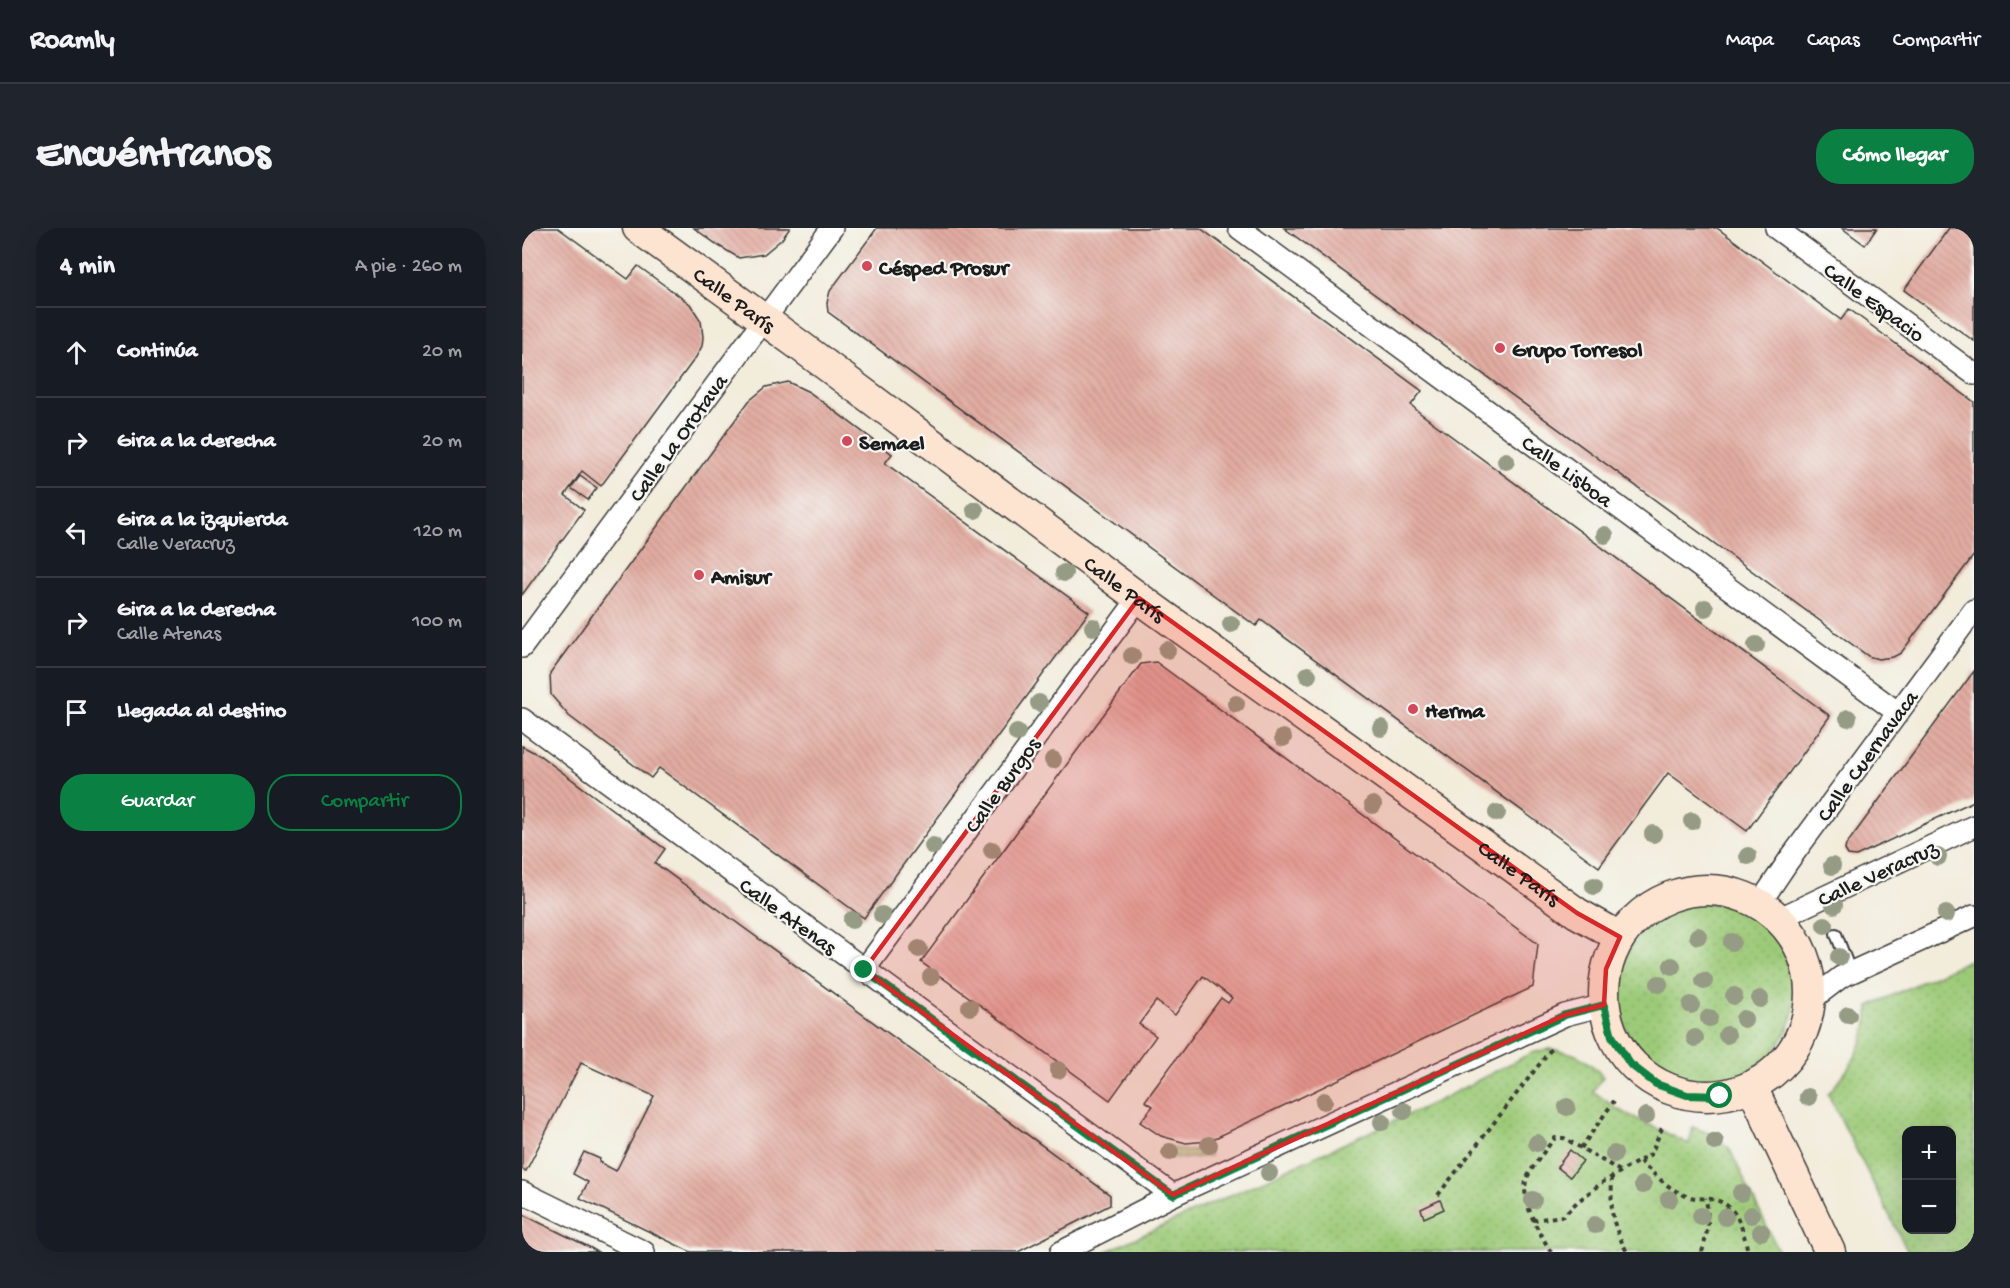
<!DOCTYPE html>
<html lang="es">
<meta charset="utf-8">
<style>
:root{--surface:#171b24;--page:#20242c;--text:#f1f3f6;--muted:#9ea1a6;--line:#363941;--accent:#0b8043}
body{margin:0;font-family:"Gochi Hand",sans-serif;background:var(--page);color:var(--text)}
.controls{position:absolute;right:18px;bottom:18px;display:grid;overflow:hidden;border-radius:12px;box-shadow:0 6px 24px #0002}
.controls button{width:54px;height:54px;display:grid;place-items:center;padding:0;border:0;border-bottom:2px solid var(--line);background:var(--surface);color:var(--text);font:30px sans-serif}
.stop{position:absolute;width:18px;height:18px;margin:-14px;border:4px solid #0b8043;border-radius:50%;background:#fff}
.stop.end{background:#0b8043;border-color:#fff;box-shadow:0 2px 6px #0008}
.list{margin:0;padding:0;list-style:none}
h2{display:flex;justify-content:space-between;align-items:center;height:78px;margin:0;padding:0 24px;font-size:26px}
h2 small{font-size:20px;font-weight:400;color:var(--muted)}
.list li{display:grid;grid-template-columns:39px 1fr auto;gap:18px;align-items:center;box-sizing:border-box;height:90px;padding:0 24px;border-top:2px solid var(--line)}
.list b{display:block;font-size:22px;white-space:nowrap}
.list p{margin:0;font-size:20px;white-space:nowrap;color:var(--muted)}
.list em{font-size:20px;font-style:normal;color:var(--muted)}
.actions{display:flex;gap:12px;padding:18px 24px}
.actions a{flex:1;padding:14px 0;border:2px solid var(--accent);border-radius:24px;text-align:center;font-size:21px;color:var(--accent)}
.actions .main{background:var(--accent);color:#fff}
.icon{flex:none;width:33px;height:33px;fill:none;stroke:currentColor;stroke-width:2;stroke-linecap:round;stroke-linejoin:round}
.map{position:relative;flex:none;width:1452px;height:1024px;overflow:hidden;border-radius:24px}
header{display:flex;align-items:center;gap:36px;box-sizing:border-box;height:84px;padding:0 30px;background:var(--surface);border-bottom:2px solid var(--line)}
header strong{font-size:28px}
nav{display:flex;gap:33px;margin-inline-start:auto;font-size:21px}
.intro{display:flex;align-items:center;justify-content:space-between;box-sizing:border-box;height:144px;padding:0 36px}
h1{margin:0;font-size:42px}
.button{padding:15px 27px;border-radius:24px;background:var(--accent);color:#fff;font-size:21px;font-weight:700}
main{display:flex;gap:36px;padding:0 36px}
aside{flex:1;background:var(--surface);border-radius:24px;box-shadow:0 6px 24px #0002}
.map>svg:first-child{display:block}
</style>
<header>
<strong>Roamly</strong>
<nav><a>Mapa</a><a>Capas</a><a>Compartir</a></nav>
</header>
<div class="intro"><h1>Encuéntranos</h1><a class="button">Cómo llegar</a></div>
<main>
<aside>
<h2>4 min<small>A pie · 260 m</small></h2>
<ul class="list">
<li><svg class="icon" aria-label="ahead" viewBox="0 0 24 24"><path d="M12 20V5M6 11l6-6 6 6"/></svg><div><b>Continúa</b></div><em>20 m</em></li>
<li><svg class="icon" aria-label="right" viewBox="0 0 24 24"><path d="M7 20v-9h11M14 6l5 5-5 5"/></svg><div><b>Gira a la derecha</b></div><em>20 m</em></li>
<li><svg class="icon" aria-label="left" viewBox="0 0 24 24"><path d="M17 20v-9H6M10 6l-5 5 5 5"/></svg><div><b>Gira a la izquierda</b><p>Calle Veracruz</p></div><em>120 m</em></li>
<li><svg class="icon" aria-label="right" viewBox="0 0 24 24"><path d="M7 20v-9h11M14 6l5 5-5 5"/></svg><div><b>Gira a la derecha</b><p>Calle Atenas</p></div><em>100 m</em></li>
<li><svg class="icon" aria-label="arrive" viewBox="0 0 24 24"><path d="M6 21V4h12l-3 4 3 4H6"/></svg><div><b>Llegada al destino</b></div></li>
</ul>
<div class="actions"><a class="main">Guardar</a><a>Compartir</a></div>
</aside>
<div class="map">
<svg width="1452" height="1024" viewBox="0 0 1452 1024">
<defs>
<pattern id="green-dots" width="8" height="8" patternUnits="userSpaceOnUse" patternTransform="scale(1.5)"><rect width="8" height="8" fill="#9dca78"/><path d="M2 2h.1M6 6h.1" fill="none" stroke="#87ad67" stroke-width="1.8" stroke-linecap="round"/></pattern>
<pattern id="building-back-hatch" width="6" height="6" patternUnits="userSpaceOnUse" patternTransform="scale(1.5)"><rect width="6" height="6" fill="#e2aca1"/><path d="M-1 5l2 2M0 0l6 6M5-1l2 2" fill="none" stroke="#c1938a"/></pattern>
</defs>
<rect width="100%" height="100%" fill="#f6f6f2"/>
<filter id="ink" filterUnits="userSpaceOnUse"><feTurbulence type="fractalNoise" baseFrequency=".0167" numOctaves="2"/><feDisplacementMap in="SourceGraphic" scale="12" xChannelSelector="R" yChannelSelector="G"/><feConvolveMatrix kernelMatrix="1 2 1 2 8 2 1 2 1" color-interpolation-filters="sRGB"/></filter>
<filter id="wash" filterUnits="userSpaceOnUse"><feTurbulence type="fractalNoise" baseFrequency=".008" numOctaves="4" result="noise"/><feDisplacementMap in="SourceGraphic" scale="24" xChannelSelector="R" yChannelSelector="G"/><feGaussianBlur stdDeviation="1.35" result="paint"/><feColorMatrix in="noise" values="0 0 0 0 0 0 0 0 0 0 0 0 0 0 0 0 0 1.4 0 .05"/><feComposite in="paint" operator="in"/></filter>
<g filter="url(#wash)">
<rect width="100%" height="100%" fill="#f2ecdb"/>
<g fill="url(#green-dots)" stroke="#5c734a" stroke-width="1.5" fill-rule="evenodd">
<circle cx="1185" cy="764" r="89"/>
<path d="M1452 730V1024H1386L1306 866C1330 838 1345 816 1347 778ZM1384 902H1430V1002H1384Z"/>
<path d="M1025 821C1051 823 1064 829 1081 849L1071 863 1095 881 1167 916 1171 899 1189 906 1207 920 1257 1024H583L914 874 1009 825Z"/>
<path d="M641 917 664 923 686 921 688 928 661 931 640 927Z"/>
</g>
<g id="blocks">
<g fill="url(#building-back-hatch)">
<path d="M0 0H36L106 51 116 38 168 76 179 93 181 109 180 118 174 129 79 258 60 243 43 267 62 282 0 367Z"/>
<path d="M172 0H268L260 11 242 26 217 30 197 18Z"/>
<path d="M355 0H678L900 163 889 177 898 185 1308 488 1225 603 1146 545 1077 639 739 392 734 398 306 84 305 75 308 63Z"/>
<path d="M762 0H1195L1319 92 1327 81 1452 174V327L1379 425 1371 429 1356 431 1346 428Z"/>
<path d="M1320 0H1355L1343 17Z"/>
<path d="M1427 0H1452V113L1382 62Z"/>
<path d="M266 154 287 164 370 226 363 235 567 384 342 690 137 540 129 550 47 488 29 467 28 445 227 173 244 159Z"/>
<path d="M58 248 75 260 66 272 49 260Z"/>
<path d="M634 434 1016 716 1011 759 687 913 664 915 639 908 618 894 631 878 623 873 699 770 706 775 710 770 681 748 653 787 634 773 617 796 634 808 588 872 399 734 619 436Z"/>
<path d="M1452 443V573L1334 628 1326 627 1323 622 1324 617Z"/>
<path d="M0 518 17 527 143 621 133 635 588 967V977L496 1024H169L58 970 66 954 51 946 62 924 78 931 77 934 94 943 132 868 59 835 4 943 0 941Z"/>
<path d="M1048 922 1061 933 1048 949 1035 939Z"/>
<path d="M918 972 922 981 902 990 899 981Z"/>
<path d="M0 986 67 1019 76 1024H0Z"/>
</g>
</g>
</g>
<g filter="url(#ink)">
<use href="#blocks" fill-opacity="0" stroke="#3c3b39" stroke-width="1.5"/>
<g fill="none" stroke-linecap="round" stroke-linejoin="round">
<defs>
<path id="lane" d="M1314 706 1329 745"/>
<g id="street">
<path d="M717 0 1375 484"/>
<path d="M1254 0 1452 146"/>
<path d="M0 419 310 0"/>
<path d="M0 491 651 967"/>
<path d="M1238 675 1267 632 1452 382"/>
<path d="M1258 690 1452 598"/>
<path d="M342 742 617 370"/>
<path d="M1289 772 1319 749 1452 688"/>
<path d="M0 964 122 1024"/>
<path d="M539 1024 651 967 1043 787 1082 777"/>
</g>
<g id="secondary">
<path id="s1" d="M116 0 277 117 617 370 1055 685 1098 709"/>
<circle cx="1185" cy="765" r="103"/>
<path d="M1230 859 1308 1024"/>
</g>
</defs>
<use href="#lane" stroke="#3c3b39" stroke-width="14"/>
<use href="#street" stroke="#3c3b39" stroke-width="24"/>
<use href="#secondary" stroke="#3c3b39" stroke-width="33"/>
<g stroke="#3c3b39" stroke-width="4" stroke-dasharray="4.5 4.5" stroke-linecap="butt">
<path d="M1059 920 1092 873"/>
<path d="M1118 933C1131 945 1145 960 1162 967 1169 971 1181 970 1189 971 1216 975 1221 1002 1226 1024"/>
<path d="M1090 949C1089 984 1088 992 1105 1024"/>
<path d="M916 967 1030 820"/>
<path d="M1011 992 1041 988 1055 974 1081 954 1129 926 1140 900"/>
<path d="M1029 1024C1018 1005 999 976 1004 953 1006 944 1026 918 1033 910H1042L1100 944"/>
<path d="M1180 1024C1185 1007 1189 988 1183 970"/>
</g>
<use href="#lane" stroke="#fff" stroke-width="10"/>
<use href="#street" stroke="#fff" stroke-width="21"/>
<use href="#secondary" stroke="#fde4d1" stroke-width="30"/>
</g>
<g fill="#959b84">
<circle cx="984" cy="233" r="9"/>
<circle cx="453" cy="282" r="9"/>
<circle cx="1083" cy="307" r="9"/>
<circle cx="542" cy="345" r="9"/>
<circle cx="1183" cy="380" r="9"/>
<circle cx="709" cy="396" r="9"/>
<circle cx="571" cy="399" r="9"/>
<circle cx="1234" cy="417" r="9"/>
<circle cx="645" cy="422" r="9"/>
<circle cx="610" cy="428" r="9"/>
<circle cx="786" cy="447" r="9"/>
<circle cx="517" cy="475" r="9"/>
<circle cx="714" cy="476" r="9"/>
<circle cx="1326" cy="490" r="9"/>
<circle cx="859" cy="500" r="9"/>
<circle cx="495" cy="505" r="9"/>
<circle cx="761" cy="510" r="9"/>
<circle cx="531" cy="532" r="9"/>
<circle cx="851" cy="577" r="9"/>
<circle cx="975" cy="585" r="9"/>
<circle cx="1170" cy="593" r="9"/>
<circle cx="1131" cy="606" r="9"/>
<circle cx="411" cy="618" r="9"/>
<circle cx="470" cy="622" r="9"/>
<circle cx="1226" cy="628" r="9"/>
<circle cx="1416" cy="629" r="9"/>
<circle cx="1310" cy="638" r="9"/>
<circle cx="1072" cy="658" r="9"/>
<circle cx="1312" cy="677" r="9"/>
<circle cx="1424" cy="686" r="9"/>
<circle cx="360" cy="687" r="9"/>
<circle cx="330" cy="692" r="9"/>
<circle cx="1303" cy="697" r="9"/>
<circle cx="1176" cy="708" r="9"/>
<circle cx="1210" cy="714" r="9"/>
<circle cx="397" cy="721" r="9"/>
<circle cx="1317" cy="729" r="9"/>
<circle cx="1150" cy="738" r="9"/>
<circle cx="409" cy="749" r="9"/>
<circle cx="1182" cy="753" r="9"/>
<circle cx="1137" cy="756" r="9"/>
<circle cx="1212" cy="768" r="9"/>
<circle cx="1238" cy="771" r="9"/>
<circle cx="1169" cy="777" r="9"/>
<circle cx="448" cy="779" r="9"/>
<circle cx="1326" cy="787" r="9"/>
<circle cx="1187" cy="790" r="9"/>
<circle cx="1222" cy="791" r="9"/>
<circle cx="1205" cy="807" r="9"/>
<circle cx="1173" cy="810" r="9"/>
<circle cx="536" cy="842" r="9"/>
<circle cx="1286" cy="869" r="9"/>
<circle cx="802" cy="873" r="9"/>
<circle cx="1045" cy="879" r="9"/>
<circle cx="882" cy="883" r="9"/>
<circle cx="1124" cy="888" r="9"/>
<circle cx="860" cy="894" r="9"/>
<circle cx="1193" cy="914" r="9"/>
<circle cx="1015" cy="915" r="9"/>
<circle cx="687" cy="917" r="9"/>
<circle cx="648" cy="924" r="9"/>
<circle cx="1092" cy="926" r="9"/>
<circle cx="747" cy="945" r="9"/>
<circle cx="1121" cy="957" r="9"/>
<circle cx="1219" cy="965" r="9"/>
<circle cx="1147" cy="971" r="9"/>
<circle cx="1011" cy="972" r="9"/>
<circle cx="1229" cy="987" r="9"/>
<circle cx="1179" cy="988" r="9"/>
<circle cx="1203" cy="989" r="9"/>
<circle cx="1073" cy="997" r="9"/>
<circle cx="1239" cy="1004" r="9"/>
</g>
</g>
<g fill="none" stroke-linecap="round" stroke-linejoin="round" filter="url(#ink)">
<path stroke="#0b8043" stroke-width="8" d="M342 742 651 967 1043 787 1082 777 1090 808 1108 836 1134 856 1165 867 1198 868"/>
</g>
<path fill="#d62828" fill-opacity="0.2" stroke="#d62828" stroke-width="4.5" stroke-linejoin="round" d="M617 370 1055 685 1098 709 1084 741 1082 777 1043 787 651 967 342 742Z"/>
<g fill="#d1495b" stroke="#f6f6f2" stroke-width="2">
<circle cx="345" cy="38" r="6"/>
<circle cx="978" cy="120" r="6"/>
<circle cx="325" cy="213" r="6"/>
<circle cx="177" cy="347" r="6"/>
<circle cx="891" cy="481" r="6"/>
</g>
<g text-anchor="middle" stroke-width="4.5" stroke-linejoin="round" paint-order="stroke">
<g font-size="22" font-weight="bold" fill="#1c1c1c" stroke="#f6f6f2" text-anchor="start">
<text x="357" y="46">Césped Prosur</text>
<text x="990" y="128">Grupo Torresol</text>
<text x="337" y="221">Semael</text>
<text x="189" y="355">Amisur</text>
<text x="903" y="489">Herma</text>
</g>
<g font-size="22" fill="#1c1c1c" stroke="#f6f6f2">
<text dy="8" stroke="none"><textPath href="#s1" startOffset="120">Calle París</textPath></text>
<text transform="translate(1353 73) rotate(36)" y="8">Calle Espacio</text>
<text transform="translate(155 209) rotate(-54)" y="8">Calle La Orotava</text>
<text transform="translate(1046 242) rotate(36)" y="8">Calle Lisboa</text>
<text dy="8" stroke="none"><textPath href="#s1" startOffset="606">Calle París</textPath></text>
<text transform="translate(1344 527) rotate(-54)" y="8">Calle Cuernavaca</text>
<text transform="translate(479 556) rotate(-54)" y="8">Calle Burgos</text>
<text dy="8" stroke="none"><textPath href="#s1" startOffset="1092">Calle París</textPath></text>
<text transform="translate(1355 644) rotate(-25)" y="8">Calle Veracruz</text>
<text transform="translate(267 687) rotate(36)" y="8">Calle Atenas</text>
</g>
</g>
</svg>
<div class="controls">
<button>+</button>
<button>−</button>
</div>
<div class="stop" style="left:1198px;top:868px"></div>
<div class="stop end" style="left:342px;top:742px"></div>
</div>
</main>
